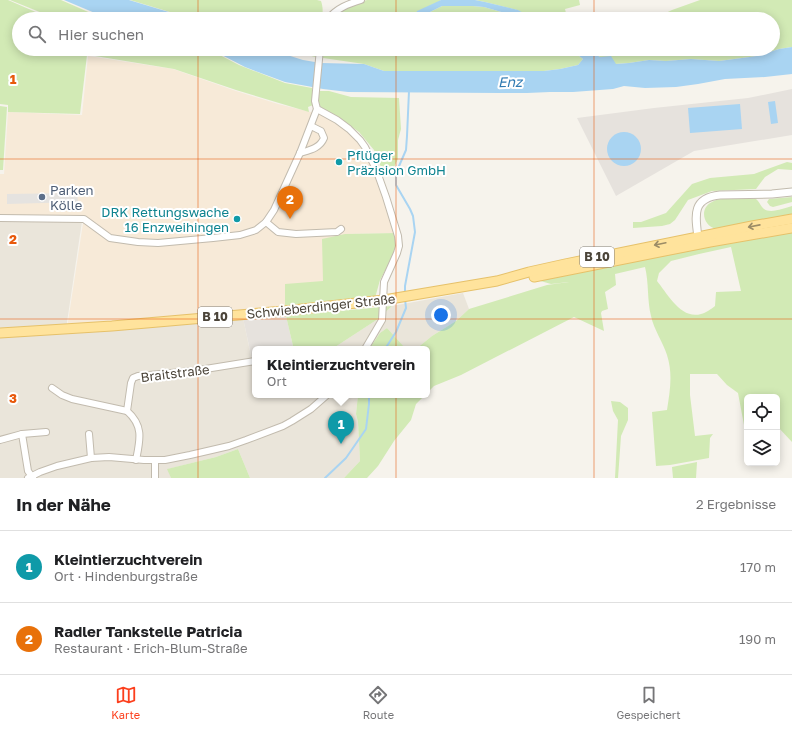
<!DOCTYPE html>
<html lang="de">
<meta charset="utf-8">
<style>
:root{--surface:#fff;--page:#f2f2f2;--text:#202124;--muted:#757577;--line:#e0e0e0;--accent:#fc3f1d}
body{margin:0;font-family:"Golos Text",sans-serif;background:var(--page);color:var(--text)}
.controls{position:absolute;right:12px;bottom:12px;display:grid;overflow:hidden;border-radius:6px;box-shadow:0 2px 10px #0003}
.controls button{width:36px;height:36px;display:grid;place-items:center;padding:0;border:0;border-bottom:1px solid var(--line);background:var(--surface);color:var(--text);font:20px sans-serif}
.you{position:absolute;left:441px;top:315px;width:14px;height:14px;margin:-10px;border:3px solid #fff;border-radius:50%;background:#1a73e8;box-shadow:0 0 0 6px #1a73e833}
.badge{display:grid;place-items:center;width:26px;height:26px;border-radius:50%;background:var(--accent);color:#fff;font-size:13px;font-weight:700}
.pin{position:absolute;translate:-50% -33px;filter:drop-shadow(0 1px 2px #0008)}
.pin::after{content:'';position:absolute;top:21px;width:14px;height:12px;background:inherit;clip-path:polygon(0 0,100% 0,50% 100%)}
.popup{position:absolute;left:252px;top:346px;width:178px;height:52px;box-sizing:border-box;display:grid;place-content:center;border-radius:6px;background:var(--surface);filter:drop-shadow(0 1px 3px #0005);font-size:13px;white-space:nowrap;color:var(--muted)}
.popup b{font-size:15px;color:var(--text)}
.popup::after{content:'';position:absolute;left:50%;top:100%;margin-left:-8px;border:8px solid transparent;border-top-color:var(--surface)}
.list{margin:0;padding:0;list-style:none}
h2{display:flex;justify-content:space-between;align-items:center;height:52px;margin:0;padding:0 16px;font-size:17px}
h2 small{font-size:13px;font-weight:400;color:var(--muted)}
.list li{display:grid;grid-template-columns:26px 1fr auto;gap:12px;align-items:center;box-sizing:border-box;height:72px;padding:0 16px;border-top:1px solid var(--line)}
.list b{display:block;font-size:15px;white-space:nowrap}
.list p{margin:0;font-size:13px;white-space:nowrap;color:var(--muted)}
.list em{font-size:13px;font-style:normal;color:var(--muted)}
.icon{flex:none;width:22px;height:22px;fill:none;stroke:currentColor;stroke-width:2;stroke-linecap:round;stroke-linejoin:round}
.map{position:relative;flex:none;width:792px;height:478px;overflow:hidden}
.search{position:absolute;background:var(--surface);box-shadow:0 2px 10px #0003;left:12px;right:12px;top:12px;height:44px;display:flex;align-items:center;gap:10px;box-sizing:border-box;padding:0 14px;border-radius:22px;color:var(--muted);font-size:15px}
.sheet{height:196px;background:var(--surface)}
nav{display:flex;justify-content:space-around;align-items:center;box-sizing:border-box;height:56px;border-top:1px solid var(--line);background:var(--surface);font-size:11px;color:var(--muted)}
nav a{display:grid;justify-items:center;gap:2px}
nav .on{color:var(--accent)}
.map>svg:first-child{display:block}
</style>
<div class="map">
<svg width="792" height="478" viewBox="0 0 792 478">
<rect width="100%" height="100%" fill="#f6f3ec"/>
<g fill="#eae5da">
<path d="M0 220 82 221 66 329 243 318 255 375V395H358L356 414 358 422 360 461 344 478H250L238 449 216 457 168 469 171 478H0Z"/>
<path d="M463 293 469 309 456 321 432 336 416 349H406L387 328 380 333 369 349H332L378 319 392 306Z"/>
</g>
<path fill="#f7ead8" d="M88 56 95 57 173 69 236 91 278 104 323 115 336 123 353 134 370 159 397 233 345 234 323 282 285 308 67 328 84 217 0 216V174H4L8 112 82 115Z"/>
<g fill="#e6e2dd">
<path d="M792 89V135L694 151 616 196 577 118 654 108 748 98Z"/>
<path d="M286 316 293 346 292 349H255V359L252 360 243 318Z"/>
</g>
<g fill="#d2eab5" fill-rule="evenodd">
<path d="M0 0H8L38 13 56 19H19V49H91L87 55 80 114 8 112V105L0 104Z"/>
<path d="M10 0H61L102 18 107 19H59L42 13Z"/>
<path d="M130 0H317L321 1C323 7 323 12 322 19H193Z"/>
<path d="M367 0H455H441L418 18 442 6H473L484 7 515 16 521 19H332C340 8 355 4 367 0Z"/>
<path d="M475 0H579L580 5 565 9 567 17 575 15 577 19H534L517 10 485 2Z"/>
<path d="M700 0H792V47L779 49 757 56 719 61 691 59 666 61 649 60 629 63 615 64 600 57 588 50 587 52 582 49H773V19H653L672 10Z"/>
<path d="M92 49H203L214 52 239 65 285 83 312 88 313 105 308 107 309 112 279 103 236 90 174 69 95 56 88 55Z"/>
<path d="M287 49H317L315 57Z"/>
<path d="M324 49H570L583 59 578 65 560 69 544 71H384L364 64 323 58Z"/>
<path d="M319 91H329L351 97 399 98 401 129 398 140V159L391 173 383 172 374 150 359 132 338 117 323 109 320 106 318 99Z"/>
<path d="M0 106 7 107 3 170H0Z"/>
<path d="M787 162 792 163V170L778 169 765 177 756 189 712 191 688 200 675 220 670 224 662 226 633 228V222H641L666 213 692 184 710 178 754 174Z"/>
<path d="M792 197V202L773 207 770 206 767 202 769 199Z"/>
<path d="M735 198 756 199C760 202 760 206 764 209 771 214 784 208 792 206V217L716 229C703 226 699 208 712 202 718 198 727 199 735 198Z"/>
<path d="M792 228V442L777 426V397H747V425H744L738 393 727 385 717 374H690V395L695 436 713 434 710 438 709 458 670 465 656 466 652 412 667 410C670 391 673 374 667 355 663 342 654 330 651 316 647 300 649 283 645 267L615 274 616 285 605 292 608 309 602 311 601 313 604 331 574 317 461 375 434 386 427 393V349H416L432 336 456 321 469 309 547 285 569 282 551 284 530 278ZM731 247 741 291 716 292 715 306C711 309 706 313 701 314 681 320 667 293 657 281L659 273 671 261 699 254Z"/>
<path d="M397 233 395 253 380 280 375 298 285 308V284L323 281 322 239 345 234Z"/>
<path d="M392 306 378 319 332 349H292L293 346 286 316Z"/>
<path d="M387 328 406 349H369L380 333Z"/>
<path d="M358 395H425L416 404 411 420 394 441 378 466 367 478H344L360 461 358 422 356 414Z"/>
<path d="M611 401 620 402 628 408V420L621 436 618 478H615L618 420 613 411Z"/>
<path d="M238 449 250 478H171L167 469 216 457Z"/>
<path d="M697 462 696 478H673L672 467Z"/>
</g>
<path fill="#e5e3e0" d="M77 193 78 202 7 204V194Z"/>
<g fill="#a9d4f2">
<path d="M64 0H129L192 19H113L102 16Z"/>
<path d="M441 0H475L485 2 518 10 534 19H521L515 16 484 7 473 6H442L418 18 415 16 417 11Z"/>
<path d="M792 47V74L765 77 725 79 698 84 676 87 645 88 624 86 613 89 573 92H550L527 93H499L348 92 323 89 285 82 245 67 214 51 207 49H268L303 60 321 63 364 64 384 71H544L560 69 578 65 583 59 570 49H582L587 52 588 50 600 57 611 56 616 64 629 63 649 60 666 61 691 59 719 61 757 56 779 49Z"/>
<path d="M775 101 778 123 771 124 768 102Z"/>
<path d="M740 104 742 129 690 133 688 108Z"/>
<circle cx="624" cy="149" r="17"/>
</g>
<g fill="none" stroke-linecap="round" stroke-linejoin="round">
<g stroke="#a9d4f2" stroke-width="2">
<path d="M405 295V286L415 232 413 216 410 209 396 185V173L406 150 407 136 409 91"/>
<path d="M385 349 396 332 406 308 405 299"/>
<path d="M325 478 346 458 366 429 369 404V395"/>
</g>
<defs>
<g id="minor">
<path d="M328 19C337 8 348 4 361 0"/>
<path d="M320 49 315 101 317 109 337 120 349 129 360 140 365 147 376 169 386 197 398 236 399 246 397 253 384 282 382 320 365 349"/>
<path d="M300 153C310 150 320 148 324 138L321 131 311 126"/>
<path d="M0 218 84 219 110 238 138 242 158 243 213 238 240 235 256 230 266 222 274 210 300 153 317 109"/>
<path d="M266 222 278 232 296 234 337 232 341 229"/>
<path d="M52 388 62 395 72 399 127 411"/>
<path d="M89 434 91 458"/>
<path d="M0 440 22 434"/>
<path d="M136 460C140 440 144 426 127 411L131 383 133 378 138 376 193 371 255 361"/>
<path d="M155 460V478"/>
<path d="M28 478 40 472 57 466 91 458 109 457 144 460H165L190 455 229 446 246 440 283 426 292 421 311 409 327 395"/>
<path d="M33 478 28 471 22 434 46 432"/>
</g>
<path id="tertiary" d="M698 237C695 215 692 198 720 195L772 194 792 192"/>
<g id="primary">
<path d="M534 277 710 242 792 228"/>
<path d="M0 333 112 326 284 311 384 300 497 281 529 272 565 264 752 226 792 219"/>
</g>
</defs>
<use href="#minor" stroke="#c2bbae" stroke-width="8"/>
<use href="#tertiary" stroke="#c2bbae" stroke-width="9"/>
<use href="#primary" stroke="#e6c16a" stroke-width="11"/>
<use href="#minor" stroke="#fff" stroke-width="6"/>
<use href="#tertiary" stroke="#fff" stroke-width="7"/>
<use href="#primary" stroke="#ffe39c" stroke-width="9"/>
</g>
<defs><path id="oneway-shaft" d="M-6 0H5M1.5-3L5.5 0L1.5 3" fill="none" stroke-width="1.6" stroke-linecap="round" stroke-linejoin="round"/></defs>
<g stroke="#9c8c66">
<use href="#oneway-shaft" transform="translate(754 226) rotate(169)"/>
<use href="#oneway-shaft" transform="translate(660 244) rotate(168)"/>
</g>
<path fill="none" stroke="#e8590c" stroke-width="1" stroke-opacity="0.55" d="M198 0V19M396 0V19M594 0V19M198 49V478M396 49V478M594 49V478M0 159H792M0 319H792"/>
<g fill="#0f9aa8" stroke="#fff" stroke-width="1.5">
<circle cx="339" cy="162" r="4"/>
<circle cx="237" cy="219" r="4"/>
</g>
<circle fill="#5c6f8a" stroke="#fff" stroke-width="1.5" cx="42" cy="197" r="4"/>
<g text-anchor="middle" stroke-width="4" stroke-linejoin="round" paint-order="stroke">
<g fill="#fff" stroke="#817c74" stroke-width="1">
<rect x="580" y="247" width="34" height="20" rx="3"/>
<rect x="198" y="307" width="34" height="20" rx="3"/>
</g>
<g font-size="12" font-weight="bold" fill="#4b4439">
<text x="597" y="261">B 10</text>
<text x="215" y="321">B 10</text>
</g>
<g font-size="13" fill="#0d838f" stroke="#fff" text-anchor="start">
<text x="347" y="160">Pflüger<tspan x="347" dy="15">Präzision GmbH</tspan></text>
<text x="229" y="217" text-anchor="end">DRK Rettungswache<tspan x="229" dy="15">16 Enzweihingen</tspan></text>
</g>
<g font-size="13" fill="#4e5e75" stroke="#fff" text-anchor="start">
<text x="50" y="195">Parken<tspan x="50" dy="15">Kölle</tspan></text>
</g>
<g font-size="13" fill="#4b4439" stroke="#fff">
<text transform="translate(321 306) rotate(-6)" y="5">Schwieberdinger Straße</text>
<text transform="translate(175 373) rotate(-7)" y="5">Braitstraße</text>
</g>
<g font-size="14" font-style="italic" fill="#2e7ab2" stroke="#fff">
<text transform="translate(510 82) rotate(-1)" y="5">Enz</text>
</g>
</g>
<g font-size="13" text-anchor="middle" font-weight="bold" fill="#e8590c" stroke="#fff" stroke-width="4" stroke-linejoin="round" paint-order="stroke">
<text x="13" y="84">1</text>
<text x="13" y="244">2</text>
<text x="13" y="403">3</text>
</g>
</svg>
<div class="controls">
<button><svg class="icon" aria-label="locate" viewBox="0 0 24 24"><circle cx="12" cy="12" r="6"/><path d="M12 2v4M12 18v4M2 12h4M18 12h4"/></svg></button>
<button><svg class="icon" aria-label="layers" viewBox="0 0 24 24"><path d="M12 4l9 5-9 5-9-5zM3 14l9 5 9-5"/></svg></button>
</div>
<div class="you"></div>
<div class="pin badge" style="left:341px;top:444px;background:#0f9aa8">1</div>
<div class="popup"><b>Kleintierzuchtverein</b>Ort</div>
<div class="pin badge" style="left:290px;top:219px;background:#e8710a">2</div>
<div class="search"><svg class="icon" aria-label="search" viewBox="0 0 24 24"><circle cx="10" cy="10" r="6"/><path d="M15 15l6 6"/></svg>Hier suchen</div>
</div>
<section class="sheet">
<h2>In der Nähe<small>2 Ergebnisse</small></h2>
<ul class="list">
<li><span class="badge" style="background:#0f9aa8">1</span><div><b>Kleintierzuchtverein</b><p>Ort · Hindenburgstraße</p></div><em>170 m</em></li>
<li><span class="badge" style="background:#e8710a">2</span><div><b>Radler Tankstelle Patricia</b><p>Restaurant · Erich-Blum-Straße</p></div><em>190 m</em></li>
</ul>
</section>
<nav>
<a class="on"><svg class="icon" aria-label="map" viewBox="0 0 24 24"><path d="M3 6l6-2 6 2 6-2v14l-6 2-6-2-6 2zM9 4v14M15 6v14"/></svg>Karte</a>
<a><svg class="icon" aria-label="directions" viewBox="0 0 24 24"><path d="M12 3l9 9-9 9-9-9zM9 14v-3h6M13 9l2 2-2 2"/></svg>Route</a>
<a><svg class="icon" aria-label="saved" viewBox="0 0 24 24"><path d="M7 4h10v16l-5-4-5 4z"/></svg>Gespeichert</a>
</nav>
